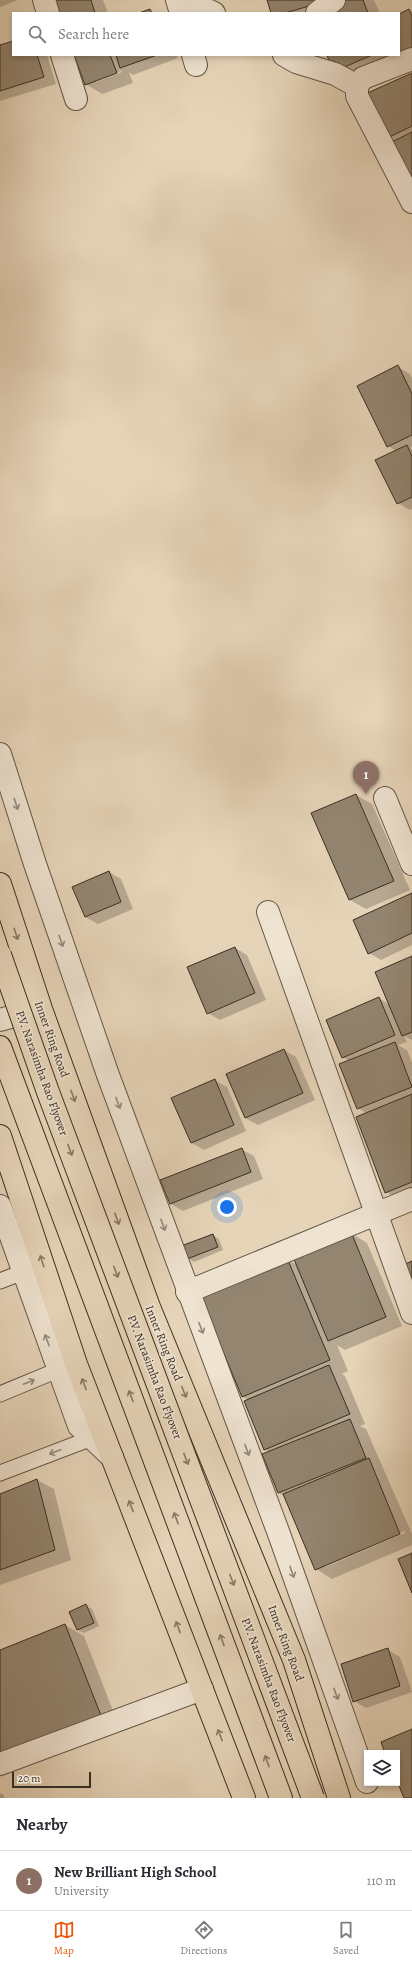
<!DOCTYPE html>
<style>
:root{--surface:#fff;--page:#f7f7f7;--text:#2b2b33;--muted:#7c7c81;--line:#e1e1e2;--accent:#ea580c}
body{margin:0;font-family:Alegreya,serif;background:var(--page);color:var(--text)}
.controls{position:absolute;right:12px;bottom:12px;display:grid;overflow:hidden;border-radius:0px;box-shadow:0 2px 6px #0003}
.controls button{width:36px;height:36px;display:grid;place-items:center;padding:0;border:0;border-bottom:1px solid var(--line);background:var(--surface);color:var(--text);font:20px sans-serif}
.scale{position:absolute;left:12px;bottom:10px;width:79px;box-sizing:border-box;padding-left:4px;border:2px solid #392f21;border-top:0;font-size:11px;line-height:14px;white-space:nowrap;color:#392f21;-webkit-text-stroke:3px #efe3d1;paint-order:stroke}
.you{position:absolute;left:227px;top:1207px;width:14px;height:14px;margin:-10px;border:3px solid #fff;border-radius:50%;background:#1a73e8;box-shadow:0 0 0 6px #1a73e833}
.badge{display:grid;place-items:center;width:26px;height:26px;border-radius:50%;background:var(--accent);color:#fff;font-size:13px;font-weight:700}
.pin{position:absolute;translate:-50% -33px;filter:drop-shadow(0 1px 2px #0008)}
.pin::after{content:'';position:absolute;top:21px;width:14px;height:12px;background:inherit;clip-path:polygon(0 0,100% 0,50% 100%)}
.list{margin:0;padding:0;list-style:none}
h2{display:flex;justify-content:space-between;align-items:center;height:52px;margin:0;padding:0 16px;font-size:17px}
h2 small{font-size:13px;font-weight:400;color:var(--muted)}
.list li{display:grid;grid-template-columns:26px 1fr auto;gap:12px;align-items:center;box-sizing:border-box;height:60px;padding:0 16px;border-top:1px solid var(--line)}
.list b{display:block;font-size:15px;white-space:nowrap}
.list p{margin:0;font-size:13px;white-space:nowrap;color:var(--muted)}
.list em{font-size:13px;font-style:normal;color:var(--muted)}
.icon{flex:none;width:22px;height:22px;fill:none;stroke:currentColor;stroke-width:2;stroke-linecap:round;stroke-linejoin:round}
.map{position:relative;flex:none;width:412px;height:1798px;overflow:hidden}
.search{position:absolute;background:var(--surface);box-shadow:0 2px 6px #0003;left:12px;right:12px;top:12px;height:44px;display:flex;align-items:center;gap:10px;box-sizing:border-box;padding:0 14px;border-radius:0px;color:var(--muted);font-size:15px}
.sheet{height:112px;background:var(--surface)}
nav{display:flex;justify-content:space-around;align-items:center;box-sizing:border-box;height:56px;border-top:1px solid var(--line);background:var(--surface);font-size:11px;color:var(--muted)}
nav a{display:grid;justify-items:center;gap:2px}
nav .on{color:var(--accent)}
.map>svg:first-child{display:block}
</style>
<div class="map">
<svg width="412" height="1798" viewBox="0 0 412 1798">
<rect width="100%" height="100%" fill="#e6d4b8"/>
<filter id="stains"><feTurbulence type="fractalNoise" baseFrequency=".005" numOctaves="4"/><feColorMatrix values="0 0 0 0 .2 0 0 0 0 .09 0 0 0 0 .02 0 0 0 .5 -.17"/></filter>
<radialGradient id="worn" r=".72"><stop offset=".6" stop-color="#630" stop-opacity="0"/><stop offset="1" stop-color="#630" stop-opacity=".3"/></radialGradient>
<g fill="#0003" fill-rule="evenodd">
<path d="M0 0H18L0 7Z"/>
<path d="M56 0H103L108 13H60Z"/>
<path d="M268 0H324L319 13H272Z"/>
<path d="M346 0H374L380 13H329Z"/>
<path d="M409 10 412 12V68L350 80 328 55H399V15Z"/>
<path d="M13 42V55H47L56 84 0 101V46Z"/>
<path d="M75 55H176L178 58 133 75 129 72 133 83 102 94 86 84ZM121 71 122 72 96 82V80Z"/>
<path d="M412 74V200L384 139Z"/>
<path d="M398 367 410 374 412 378V447L410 448 412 449V509L410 510 398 503 396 451 388 446Z"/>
<path d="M356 795 372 804 410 890 366 909 350 900Z"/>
<path d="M109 872 121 879 133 909 98 924 85 917Z"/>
<path d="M412 894V945L381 960 369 953Z"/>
<path d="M235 948 247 955 266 1000 220 1020 208 1013Z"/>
<path d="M412 957V1040L404 1036 407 1042 398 1045 407 1050 412 1063V1197L403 1201 386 1192 367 1114 358 1108 349 1061 343 1057 379 998 390 1005Z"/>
<path d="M284 1050 296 1057 315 1100 258 1125 245 1118Z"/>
<path d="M214 1080 227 1087 246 1131 204 1150 192 1143Z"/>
<path d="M241 1149 254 1156 263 1179 183 1211 171 1204Z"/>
<path d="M351 1233 367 1243 402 1326 345 1350 337 1345 348 1371 342 1374 345 1376 365 1424 360 1426 366 1429 412 1534V1545L332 1579 316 1569 286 1497 279 1493 270 1452 265 1449 249 1400 243 1397 287 1259 297 1265ZM405 1531V1533L325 1567V1565Z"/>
<path d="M213 1235 219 1239 223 1250 194 1262 188 1258Z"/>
<path d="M37 1480 54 1489 71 1560 0 1585V1496Z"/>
<path d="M86 1606 92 1609 99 1626 84 1633 78 1630 70 1612Z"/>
<path d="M65 1625 84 1636 120 1729 0 1777V1651Z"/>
<path d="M388 1650 400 1657 412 1692 366 1708 354 1701Z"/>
<path d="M0 1793 4 1795V1798H0Z"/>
</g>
<g fill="#938570" stroke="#392f21">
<path d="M55 0H91L95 13H59Z"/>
<path d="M267 0H315L316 4 285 13H271Z"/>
<path d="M344 0H363L368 13H327Z"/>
<path d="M150 9 152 13H139Z"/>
<path d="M409 9 412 16V56L394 64 391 55H399V14Z"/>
<path d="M13 41V55H37L44 77 0 91V45Z"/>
<path d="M74 55H110L117 73 85 85Z"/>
<path d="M116 55H157L120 68Z"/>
<path d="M327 55H372L333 72Z"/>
<path d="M412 73V126L383 140 363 95Z"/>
<path d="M412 132V200L384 146Z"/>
<path d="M398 365 412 394V435L387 447 357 386Z"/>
<path d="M407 445 412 456V497L397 504 375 460Z"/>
<path d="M356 794 394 881 349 900 311 813Z"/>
<path d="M109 871 121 902 85 917 72 887Z"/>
<path d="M412 893V933L368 954 353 920Z"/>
<path d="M235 947 255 993 207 1014 187 967Z"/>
<path d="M412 956V1032L402 1036 375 972Z"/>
<path d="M379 997 395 1035 342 1058 326 1020Z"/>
<path d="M395 1042 412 1087 357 1109 339 1064Z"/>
<path d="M284 1049 303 1093 245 1118 226 1074Z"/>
<path d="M215 1079 234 1125 191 1143 171 1098Z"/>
<path d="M412 1094V1182L385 1193 356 1117Z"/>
<path d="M242 1148 251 1172 170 1204 160 1180Z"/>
<path d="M351 1232 386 1317 328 1341 293 1257Z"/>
<path d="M213 1234 218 1247 187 1259 181 1246Z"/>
<path d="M287 1258 330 1360 242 1397 199 1294Z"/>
<path d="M412 1261V1292L399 1267Z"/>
<path d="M329 1365 350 1414 264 1450 244 1401Z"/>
<path d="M350 1419 366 1458 278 1493 262 1454Z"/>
<path d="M369 1458 400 1534 315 1570 283 1494Z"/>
<path d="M37 1479 55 1550 0 1570V1494Z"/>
<path d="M412 1553V1593L398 1559Z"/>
<path d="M86 1604 94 1623 77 1630 69 1612Z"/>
<path d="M65 1624 102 1718 0 1758V1650Z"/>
<path d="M388 1648 400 1686 353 1702 341 1664Z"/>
<path d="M412 1729V1798H404L397 1781V1753H385L381 1742Z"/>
</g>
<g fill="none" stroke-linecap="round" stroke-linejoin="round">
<defs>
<g id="service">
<path d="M0 1281 23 1272"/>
<path d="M0 1394 58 1370"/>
<path d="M0 1473 92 1438"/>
</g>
<g id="minor">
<path d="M44 0 48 13"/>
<path d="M177 0 181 13"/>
<path d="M195 0 203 8 214 13"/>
<path d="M317 13 334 0"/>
<path d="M62 55 76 99"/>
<path d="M193 55 196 65"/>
<path d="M284 55 296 62 335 74 357 86V96L412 202"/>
<path d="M357 86 363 78 412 59"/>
<path d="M385 798 412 864"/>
<path d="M268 912 412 1313"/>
<path d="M0 1020 40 1009"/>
<path d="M187 1292 412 1199"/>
<path d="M0 1764 202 1689"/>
</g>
<g id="tertiary">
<path d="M0 754 35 864 108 1075 279 1534 367 1782"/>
<path d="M0 1206 79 1426 112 1457"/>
</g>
<g id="primary">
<path d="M0 884 41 1009 149 1307 294 1660 339 1798"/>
<path d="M0 1136 76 1364 244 1798"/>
</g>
<path id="motorway" d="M0 1047 281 1798"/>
</defs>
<use href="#service" stroke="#645847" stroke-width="17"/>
<use href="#minor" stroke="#645847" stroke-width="24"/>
<use href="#tertiary" stroke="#645847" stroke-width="24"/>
<use href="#primary" stroke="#392f21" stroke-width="24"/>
<use href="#motorway" stroke="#392f21" stroke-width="24"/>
<use href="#service" stroke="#efe3d1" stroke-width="15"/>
<use href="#minor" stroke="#efe3d1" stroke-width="22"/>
<use href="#tertiary" stroke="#efe3d1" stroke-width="22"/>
<use href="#primary" stroke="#e6d4b8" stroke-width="22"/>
<use href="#motorway" stroke="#e6d4b8" stroke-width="22"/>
<defs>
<path id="motorway-bridge" d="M0 955 48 1092 313 1798"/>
</defs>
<use href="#motorway-bridge" stroke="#392f21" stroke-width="24" stroke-linecap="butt"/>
<use href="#motorway-bridge" stroke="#e6d4b8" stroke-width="22"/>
</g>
<defs><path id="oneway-shaft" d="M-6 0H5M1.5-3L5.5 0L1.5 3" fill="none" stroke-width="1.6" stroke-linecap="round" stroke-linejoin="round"/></defs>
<g stroke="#948979">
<use href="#oneway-shaft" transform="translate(16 804) rotate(72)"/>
<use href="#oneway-shaft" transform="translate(61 941) rotate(71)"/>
<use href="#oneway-shaft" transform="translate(118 1103) rotate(70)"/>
<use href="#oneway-shaft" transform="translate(163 1225) rotate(70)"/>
<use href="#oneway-shaft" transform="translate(201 1328) rotate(69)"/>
<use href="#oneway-shaft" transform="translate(47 1340) rotate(-110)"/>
<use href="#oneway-shaft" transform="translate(29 1382) rotate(-22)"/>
<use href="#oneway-shaft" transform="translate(247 1450) rotate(69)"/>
<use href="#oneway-shaft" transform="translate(55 1452) rotate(159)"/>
<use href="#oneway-shaft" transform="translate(292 1572) rotate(70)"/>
<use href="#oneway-shaft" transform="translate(336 1694) rotate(70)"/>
</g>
<g stroke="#877965">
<use href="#oneway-shaft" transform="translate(16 934) rotate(72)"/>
<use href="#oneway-shaft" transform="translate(73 1096) rotate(70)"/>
<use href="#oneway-shaft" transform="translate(70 1150) rotate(69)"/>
<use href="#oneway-shaft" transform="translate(117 1219) rotate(70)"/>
<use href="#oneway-shaft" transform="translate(42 1261) rotate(-108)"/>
<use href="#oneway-shaft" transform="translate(116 1272) rotate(69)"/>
<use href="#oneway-shaft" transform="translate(84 1384) rotate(-111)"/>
<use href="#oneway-shaft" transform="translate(184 1392) rotate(68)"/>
<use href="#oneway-shaft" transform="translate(131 1396) rotate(-110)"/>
<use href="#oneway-shaft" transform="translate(186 1459) rotate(69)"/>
<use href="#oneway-shaft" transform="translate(131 1506) rotate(-111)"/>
<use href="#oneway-shaft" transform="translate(176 1518) rotate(-110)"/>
<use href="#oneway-shaft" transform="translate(232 1580) rotate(69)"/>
<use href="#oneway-shaft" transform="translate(178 1627) rotate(-111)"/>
<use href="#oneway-shaft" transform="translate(222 1640) rotate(-110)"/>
<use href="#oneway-shaft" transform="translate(220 1735) rotate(-111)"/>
<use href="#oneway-shaft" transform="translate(267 1761) rotate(-110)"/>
</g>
<g text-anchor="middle" stroke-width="3.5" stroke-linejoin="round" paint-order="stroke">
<g font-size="12" fill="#392f21" stroke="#efe3d1">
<text transform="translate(52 1039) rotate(70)" y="4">Inner Ring Road</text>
<text transform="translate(42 1073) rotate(70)" y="4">P.V. Narasimha Rao Flyover</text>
<text transform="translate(164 1343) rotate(68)" y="4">Inner Ring Road</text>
<text transform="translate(155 1377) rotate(69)" y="4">P.V. Narasimha Rao Flyover</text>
<text transform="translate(286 1643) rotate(69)" y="4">Inner Ring Road</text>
<text transform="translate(269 1680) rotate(69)" y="4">P.V. Narasimha Rao Flyover</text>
</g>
</g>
<rect width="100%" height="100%" filter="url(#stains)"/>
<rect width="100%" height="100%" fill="url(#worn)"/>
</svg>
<div class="controls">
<button><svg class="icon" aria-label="layers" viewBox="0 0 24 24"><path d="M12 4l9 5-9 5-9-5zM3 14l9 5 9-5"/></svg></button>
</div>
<div class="scale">20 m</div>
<div class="you"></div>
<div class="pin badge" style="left:366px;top:794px;background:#8d6e63">1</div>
<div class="search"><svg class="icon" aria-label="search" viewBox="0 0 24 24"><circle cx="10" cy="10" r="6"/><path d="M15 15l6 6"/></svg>Search here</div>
</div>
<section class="sheet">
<h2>Nearby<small></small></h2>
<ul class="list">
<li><span class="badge" style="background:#8d6e63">1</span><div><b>New Brilliant High School</b><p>University</p></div><em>110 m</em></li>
</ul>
</section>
<nav>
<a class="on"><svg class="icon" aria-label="map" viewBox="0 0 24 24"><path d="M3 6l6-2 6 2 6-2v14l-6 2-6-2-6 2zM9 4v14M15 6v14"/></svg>Map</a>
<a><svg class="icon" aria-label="directions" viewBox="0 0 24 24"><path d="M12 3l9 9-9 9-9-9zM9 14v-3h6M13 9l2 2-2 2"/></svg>Directions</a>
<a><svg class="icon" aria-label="saved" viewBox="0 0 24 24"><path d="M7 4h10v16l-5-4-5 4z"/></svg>Saved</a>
</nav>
